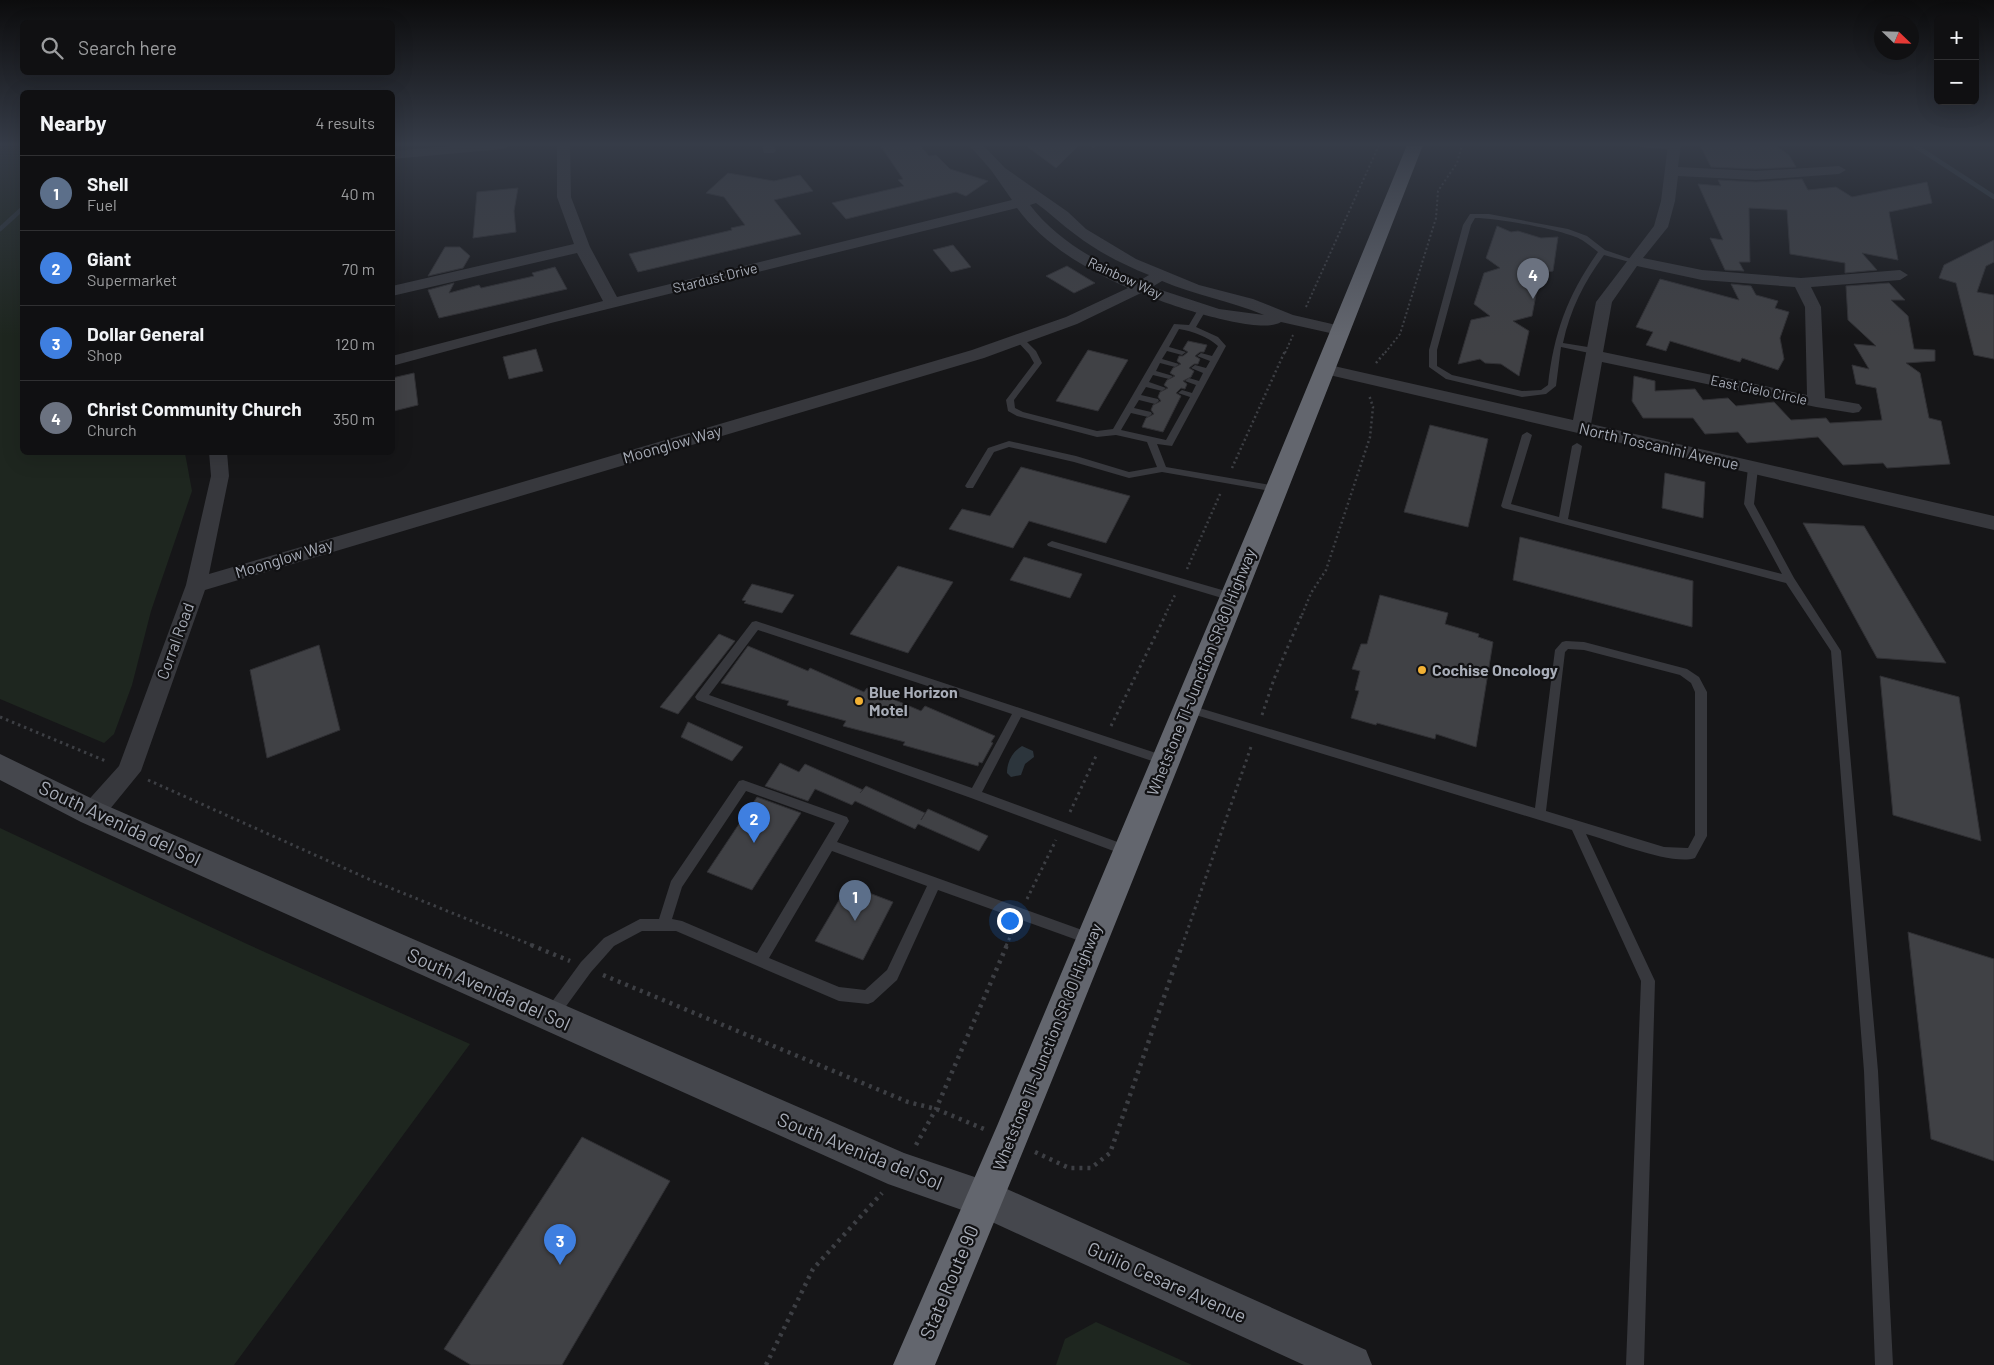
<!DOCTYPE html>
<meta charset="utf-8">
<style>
:root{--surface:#101012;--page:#1e1e20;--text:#f1f3f6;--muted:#9c9d9f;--line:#303032;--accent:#f2b134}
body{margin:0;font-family:Barlow,sans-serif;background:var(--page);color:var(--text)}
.controls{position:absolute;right:15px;top:15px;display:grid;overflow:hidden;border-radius:8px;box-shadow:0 5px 20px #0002}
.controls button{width:45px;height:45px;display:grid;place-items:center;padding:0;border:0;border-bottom:1px solid var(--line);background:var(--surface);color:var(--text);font:25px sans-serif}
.compass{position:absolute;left:1874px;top:15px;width:45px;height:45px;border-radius:50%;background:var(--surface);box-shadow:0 5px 20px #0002;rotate:113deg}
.you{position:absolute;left:1009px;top:920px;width:18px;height:18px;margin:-12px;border:4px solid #fff;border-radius:50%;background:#1a73e8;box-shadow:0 0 0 8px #1a73e833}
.badge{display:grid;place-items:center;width:32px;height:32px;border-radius:50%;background:var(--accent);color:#fff;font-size:16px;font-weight:700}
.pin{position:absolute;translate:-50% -41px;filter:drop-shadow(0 1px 2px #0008)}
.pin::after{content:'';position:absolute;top:26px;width:18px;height:15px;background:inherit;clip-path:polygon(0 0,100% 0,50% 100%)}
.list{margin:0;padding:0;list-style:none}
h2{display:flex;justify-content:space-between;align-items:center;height:65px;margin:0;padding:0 20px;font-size:21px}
h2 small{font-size:16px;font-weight:400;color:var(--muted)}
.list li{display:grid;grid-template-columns:32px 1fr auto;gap:15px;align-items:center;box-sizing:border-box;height:75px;padding:0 20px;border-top:1px solid var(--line)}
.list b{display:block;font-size:19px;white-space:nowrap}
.list p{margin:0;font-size:16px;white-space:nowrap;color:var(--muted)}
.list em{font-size:16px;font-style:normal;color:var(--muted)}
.icon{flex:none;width:28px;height:28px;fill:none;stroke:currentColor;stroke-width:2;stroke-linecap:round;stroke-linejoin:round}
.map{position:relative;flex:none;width:1994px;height:1365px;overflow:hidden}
.search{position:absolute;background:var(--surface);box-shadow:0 5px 20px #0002;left:20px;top:20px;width:375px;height:55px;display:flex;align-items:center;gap:12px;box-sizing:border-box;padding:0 18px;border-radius:8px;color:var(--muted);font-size:19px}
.panel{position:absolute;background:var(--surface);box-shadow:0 5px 20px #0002;left:20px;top:90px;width:375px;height:365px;border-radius:8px}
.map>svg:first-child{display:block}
</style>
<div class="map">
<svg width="1994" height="1365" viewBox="0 0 1994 1365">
<rect width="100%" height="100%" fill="#161618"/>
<g fill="#1e261f">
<path d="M0 145H22V452L185 453 192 491 151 611 132 685 114 734 104 743 0 699Z"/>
<path d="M0 828 247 944 470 1044 234 1365H0Z"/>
<path d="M1096 1322 1192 1365H1056L1065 1339Z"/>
</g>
<path fill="#2c353c" d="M1022 746 1033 751 1034 757 1025 764 1021 775 1011 777 1007 773C1007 762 1012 752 1022 746Z"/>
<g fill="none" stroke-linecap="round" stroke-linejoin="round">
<g stroke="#2c353c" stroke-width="4.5">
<path d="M1914 145 1994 197"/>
<path d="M0 229 22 209"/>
</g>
</g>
<g fill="#404145" stroke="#303034">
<path d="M880 145H920L929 156 936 155 950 169 988 181 966 196 956 192 846 219 832 203 904 186 898 180 903 179Z"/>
<path d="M1025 145H1079L1056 168Z"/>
<path d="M1700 145H1775L1789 155 1796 167 1756 169 1711 167Z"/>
<path d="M728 173 774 181 800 175 813 191 774 200 801 234 638 272 629 254 732 230 731 228 745 225 724 197 706 193Z"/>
<path d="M1802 179 1808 190 1836 187 1852 197 1927 182 1932 203 1889 212 1898 260 1862 253 1877 270 1845 273V263L1790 254 1787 210 1749 208 1750 262H1739L1744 271 1725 270 1710 238 1723 240 1698 184 1721 186 1718 180 1756 182Z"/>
<path d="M518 188 514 211 516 232 473 238 477 192Z"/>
<path d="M1497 226 1511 232 1518 231 1541 238 1558 237 1553 271 1528 276 1538 284 1532 316 1513 321 1529 331 1519 376 1501 364 1485 363 1480 359 1458 364 1471 320 1490 316 1474 304 1484 273 1500 268 1486 258Z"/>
<path d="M1994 240V262L1986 266 1977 292 1994 295V359L1974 355 1956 283 1939 278 1944 265Z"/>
<path d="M953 245 971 267 951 272 933 250Z"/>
<path d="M445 247H460L470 256 463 268 428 276Z"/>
<path d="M1067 266 1095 283 1074 293 1046 276Z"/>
<path d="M555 267 567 289 439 318 428 290 454 283 449 293 479 285 481 288 534 276 532 273Z"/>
<path d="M1660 279 1739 300 1731 284 1751 286 1756 295 1778 301 1775 308 1789 312 1780 338 1784 359 1778 370 1742 358 1740 362 1670 341 1666 351 1646 345 1653 332 1636 327Z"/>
<path d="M1889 283 1905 300H1891L1908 316 1914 349 1935 350V361L1906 363 1920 373 1929 418 1941 421 1950 464 1887 468 1883 463 1843 465 1818 437 1747 443 1738 432 1705 434 1693 418H1643L1632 401 1634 376 1655 381V391L1695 389 1703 400 1728 398 1736 406 1774 402 1791 420 1826 418 1830 423 1882 420 1876 388 1856 384 1852 365 1869 369 1854 344 1876 346 1848 320 1846 286Z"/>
<path d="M1188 341 1207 345 1204 352H1200L1195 356 1200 359 1198 364H1194L1189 368 1194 371 1191 377 1183 381 1187 384 1185 389 1181 388 1176 393 1181 396 1163 432 1142 427 1146 418 1154 414 1151 410 1153 405 1161 401 1158 397 1160 392 1168 388 1164 385 1167 380 1175 376 1170 373 1173 368 1181 364 1177 361 1179 356H1183L1188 352 1183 349Z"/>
<path d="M536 349 543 371 509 379 503 357Z"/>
<path d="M1088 350 1128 360 1098 411 1056 401Z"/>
<path d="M414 373 418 405 394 411 392 378Z"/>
<path d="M1430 425 1488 439 1468 527 1404 512Z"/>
<path d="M1021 467 1130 496 1106 543 1029 521 1013 548 949 529 962 509 990 516Z"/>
<path d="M1665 473 1705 482 1703 518 1662 508Z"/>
<path d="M1803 523 1864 526 1946 663 1877 658Z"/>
<path d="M1520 537 1693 581 1692 627 1513 580Z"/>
<path d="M1024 557 1082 574 1070 598 1010 580Z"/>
<path d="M898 566 953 582 908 653 850 634Z"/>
<path d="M752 584 794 595 782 613 744 603 746 601 742 600Z"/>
<path d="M1380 595 1448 613 1445 624 1479 634 1478 637 1493 642 1476 747 1436 734 1435 739 1377 723 1376 725 1351 718 1359 691 1355 690 1360 671 1352 669 1361 644H1367Z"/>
<path d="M719 634 735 641 678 714 660 707Z"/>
<path d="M319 645 340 730 267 758 250 670Z"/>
<path d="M748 646 808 671 810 668 864 692 867 688 921 711 925 706 995 736 991 742 993 743 982 763 979 762 978 766 903 745 905 742 843 726 846 721 787 705 789 701 721 683Z"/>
<path d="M1880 676 1959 697 1981 841 1893 815Z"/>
<path d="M688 722 743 747 732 761 681 737Z"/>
<path d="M780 763 799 772 805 764 863 790 860 793 866 786 925 813 921 820 928 809 988 836 979 851 918 824 915 829 855 801 852 805 815 789 808 801 765 786Z"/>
<path d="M757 797 801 813 752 890 707 872Z"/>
<path d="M848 885 893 902 863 960 815 941Z"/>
<path d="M1908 932 1994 959V1161L1931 1139Z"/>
<path d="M582 1137 670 1181 562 1365H471L444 1349Z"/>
</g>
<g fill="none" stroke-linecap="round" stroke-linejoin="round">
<g stroke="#3d3f44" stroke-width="2" stroke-dasharray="2 2.5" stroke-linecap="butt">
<path d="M1306 307 1379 145"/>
<path d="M1285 353 1293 335"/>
<path d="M1385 353 1400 334 1436 218 1438 191 1457 163 1462 145"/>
</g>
<g stroke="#3d3f44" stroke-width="2.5" stroke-dasharray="2 3" stroke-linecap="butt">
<path d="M1376 363 1386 351"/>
<path d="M1232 468 1285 351"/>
<path d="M1187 569 1221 492"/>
<path d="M1165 615 1175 595"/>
<path d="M1302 615 1311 593 1326 570 1370 437 1373 407 1369 395"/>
</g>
<g stroke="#3d3f44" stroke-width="3" stroke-dasharray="2.5 4" stroke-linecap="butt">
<path d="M1262 715 1274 679 1302 614"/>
<path d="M0 717 108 762"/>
<path d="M1111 726 1166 614"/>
<path d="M148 780 373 881 534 946"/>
<path d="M1070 812 1097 754"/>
<path d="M1027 899 1056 840"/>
<path d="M1006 946 1014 928"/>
<path d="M1182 946 1252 744"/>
</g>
<g stroke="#3d3f44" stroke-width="4.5" stroke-dasharray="3 5" stroke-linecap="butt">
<path d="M531 945 570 961"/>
<path d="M603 975 908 1102 936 1109 984 1129"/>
<path d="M916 1145 936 1109 1007 945"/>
<path d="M1035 1152 1069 1168H1091L1110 1153 1182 945"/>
<path d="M766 1365 813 1269 882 1193"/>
</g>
<g fill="#37383d" fill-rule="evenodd">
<path d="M1089 145H1095L1096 146 1093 148Z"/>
<path d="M1638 145H1660L1677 148 1674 150 1641 147Z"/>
<path d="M1470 214H1489L1568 229 1587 236 1605 250 1637 261 1633 263 1604 255C1584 282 1570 310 1563 343L1594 348 1598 351 1594 354 1561 347 1556 386 1546 394 1522 397 1446 379 1429 367V350L1463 225ZM1475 218C1497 218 1565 230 1582 240 1588 244 1593 248 1598 252 1567 296 1554 333 1548 385L1541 390 1522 391 1452 375 1437 366V350L1471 225Z"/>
<path d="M1199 308 1206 310 1196 327 1218 337 1226 346 1172 446 1157 444 1166 467 1277 486 1280 487 1282 489 1280 491 1277 492 1162 472 1129 478 1074 462 1009 447 994 452 973 488H967L965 486 988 448 1009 441 1076 456 1129 472 1157 467 1147 442 1116 435 1097 437 1017 416 1008 411 1006 400 1034 363 1029 354 1016 340 1017 338H1023L1036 351 1042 363 1014 400 1015 408 1023 412 1097 431 1113 429 1174 324 1189 325ZM1179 329C1193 331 1208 337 1218 346L1212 356 1201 353 1197 356 1210 361 1206 368 1195 365 1191 368 1203 373 1199 381 1189 378 1185 381 1196 385 1192 393 1182 390 1178 393 1190 397 1166 440 1121 430 1131 413 1148 417 1152 414 1151 412 1134 408 1139 400 1155 404 1159 401 1158 399 1141 395 1146 387 1162 391 1166 388 1149 382 1153 375 1169 379 1173 376 1156 371 1160 363 1175 367 1179 364 1162 359 1167 351 1182 355 1186 352 1169 347Z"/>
<path d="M1527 432 1532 435 1511 504 1559 517 1572 446 1577 443 1582 446 1568 519 1782 574 1744 504 1748 468 1753 465 1756 466 1758 468 1754 504 1794 578 1841 651 1878 1071 1893 1365H1875L1864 1071 1831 651 1786 583 1503 508 1501 506 1522 435Z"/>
<path d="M1052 541 1236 594 1237 597 1232 601 1048 546 1047 544Z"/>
<path d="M756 621 1168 757 1170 760 1168 763 1164 765 1021 717 982 792 1131 847 1133 851 1131 855 1127 856 971 798 697 700 695 697 697 694 752 622ZM758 630 1012 714 972 788 709 695Z"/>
<path d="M1566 641 1584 642 1687 669 1699 677 1707 692V836L1695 858C1673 866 1611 841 1586 834L1655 981 1644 1365H1626L1641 981 1572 830 1186 712 1182 711 1180 708 1182 705 1186 704 1535 808 1555 650 1562 642ZM1568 649 1584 650 1680 675 1691 683 1695 692V835L1688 848 1664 847 1546 811 1565 652Z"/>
<path d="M743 780 847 817 849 821 837 842 1096 935 1098 939 1096 943 1091 945 938 890 897 980 873 1002 868 1004 839 1001 676 931H642L614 946 591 972 556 1020 551 1022 546 1020 544 1015 546 1010 581 962 604 938 640 919H659L671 881 739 781ZM746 791 835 823 757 953 682 921 672 919 682 887ZM832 851 927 886 887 970 865 990 839 987 769 958Z"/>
</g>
<g fill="#37383d" fill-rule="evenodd">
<path d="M462 145H510L503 149 392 159V151Z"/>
<path d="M557 145H570L571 197 590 247 617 297 1012 200 991 170 969 145H983L1005 168 1068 212 1086 229 1136 259 1199 285 1253 299 1293 315 1345 327 1347 330 1345 333 1339 335 1281 322C1260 336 1165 304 1141 293L1077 324 984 358 205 590 141 771 101 820 92 823 83 820 80 813 83 806 119 766 186 585 211 476 209 452H227L229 476 209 574 972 350 1066 317 1128 288C1086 269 1044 245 1017 208L551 323 392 366V356L603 301 577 253 392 296V286L574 244 557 197ZM1036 203C1050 213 1062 225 1076 235 1098 252 1124 265 1149 275L1139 281C1099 263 1056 240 1030 205ZM1162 281C1195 295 1230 301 1264 315L1219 309 1152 287Z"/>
<path d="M762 145H774L776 150 774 153H764Z"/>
<path d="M1668 145H1681L1678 167 1756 171 1839 166 1846 170 1839 174 1756 180 1678 176 1675 201 1668 227 1643 258 1702 270 1801 278 1900 270 1908 275 1900 280 1811 287 1821 307 1825 398 1859 404 1862 408 1859 412 1853 413 1816 407 1602 362 1591 424 1994 516V530L1325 374 1319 373 1316 369 1319 365 1325 364 1573 420 1596 302 1654 226 1661 201ZM1637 266 1702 280 1795 287 1805 307 1807 395 1603 352 1612 302Z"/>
</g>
<path fill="#45474d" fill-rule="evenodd" d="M0 754 103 804 904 1153 998 1185 1366 1350 1372 1365H1304L979 1216 888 1184 81 822 0 780Z"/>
<path fill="#63666e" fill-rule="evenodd" d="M1407 145H1423C1264 553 1103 960 935 1365H893L997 1126 1265 489Z"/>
</g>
<linearGradient id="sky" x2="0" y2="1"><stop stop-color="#0c0c0d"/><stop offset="0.43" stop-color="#363c48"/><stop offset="1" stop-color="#363c48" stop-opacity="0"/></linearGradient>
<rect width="1994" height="336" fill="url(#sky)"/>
<g fill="#f2b134" stroke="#111113" stroke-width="2">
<circle cx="1422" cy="670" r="5"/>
<circle cx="859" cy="701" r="5"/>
</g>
<g text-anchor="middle" stroke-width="4.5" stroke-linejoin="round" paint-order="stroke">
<g font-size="14" fill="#a8adb8" stroke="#111113">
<text transform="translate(715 278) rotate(-14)" y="5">Stardust Drive</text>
<text transform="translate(1125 278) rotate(25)" y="5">Rainbow Way</text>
<text transform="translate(1759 390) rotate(12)" y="5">East Cielo Circle</text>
</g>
<g font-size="16" fill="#a8adb8" stroke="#111113">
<text transform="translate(672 444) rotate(-16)" y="6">Moonglow Way</text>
<text transform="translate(1659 446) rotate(13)" y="6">North Toscanini Avenue</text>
<text transform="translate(284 558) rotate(-17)" y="6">Moonglow Way</text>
<text transform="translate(175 641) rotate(-70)" y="6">Corral Road</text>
<text transform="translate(1201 672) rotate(-68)" y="6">Whetstone TI-Junction SR 80 Highway</text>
<text transform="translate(1047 1047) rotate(-68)" y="6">Whetstone TI-Junction SR 80 Highway</text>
</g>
<g font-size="16" font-weight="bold" fill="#a8adb8" stroke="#111113" text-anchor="start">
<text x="1432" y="676">Cochise Oncology</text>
<text x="869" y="698">Blue Horizon<tspan x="869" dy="18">Motel</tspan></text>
</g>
<g font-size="19" fill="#a8adb8" stroke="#111113">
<text transform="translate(120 823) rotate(25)" y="7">South Avenida del Sol</text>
<text transform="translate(489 989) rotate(24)" y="7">South Avenida del Sol</text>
<text transform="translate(860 1151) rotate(22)" y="7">South Avenida del Sol</text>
<text transform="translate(949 1282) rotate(-67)" y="7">State Route 90</text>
<text transform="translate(1167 1282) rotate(24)" y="7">Guilio Cesare Avenue</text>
</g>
</g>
</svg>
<div class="controls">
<button>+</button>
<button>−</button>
</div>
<svg class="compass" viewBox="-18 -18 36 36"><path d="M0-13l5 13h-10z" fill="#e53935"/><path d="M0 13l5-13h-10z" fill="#9c9d9f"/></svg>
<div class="you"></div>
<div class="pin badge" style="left:855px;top:921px;background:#5c6f8a">1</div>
<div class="pin badge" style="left:754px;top:843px;background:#3f7fe0">2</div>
<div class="pin badge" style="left:560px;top:1265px;background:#3f7fe0">3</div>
<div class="pin badge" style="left:1533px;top:299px;background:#6b7280">4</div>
<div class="search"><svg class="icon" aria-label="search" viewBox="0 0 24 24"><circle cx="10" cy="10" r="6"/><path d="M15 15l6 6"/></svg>Search here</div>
<section class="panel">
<h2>Nearby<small>4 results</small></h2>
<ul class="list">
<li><span class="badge" style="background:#5c6f8a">1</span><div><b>Shell</b><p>Fuel</p></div><em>40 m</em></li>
<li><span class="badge" style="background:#3f7fe0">2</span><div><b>Giant</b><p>Supermarket</p></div><em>70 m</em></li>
<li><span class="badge" style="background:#3f7fe0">3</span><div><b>Dollar General</b><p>Shop</p></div><em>120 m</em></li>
<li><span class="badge" style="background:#6b7280">4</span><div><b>Christ Community Church</b><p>Church</p></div><em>350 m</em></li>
</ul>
</section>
</div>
